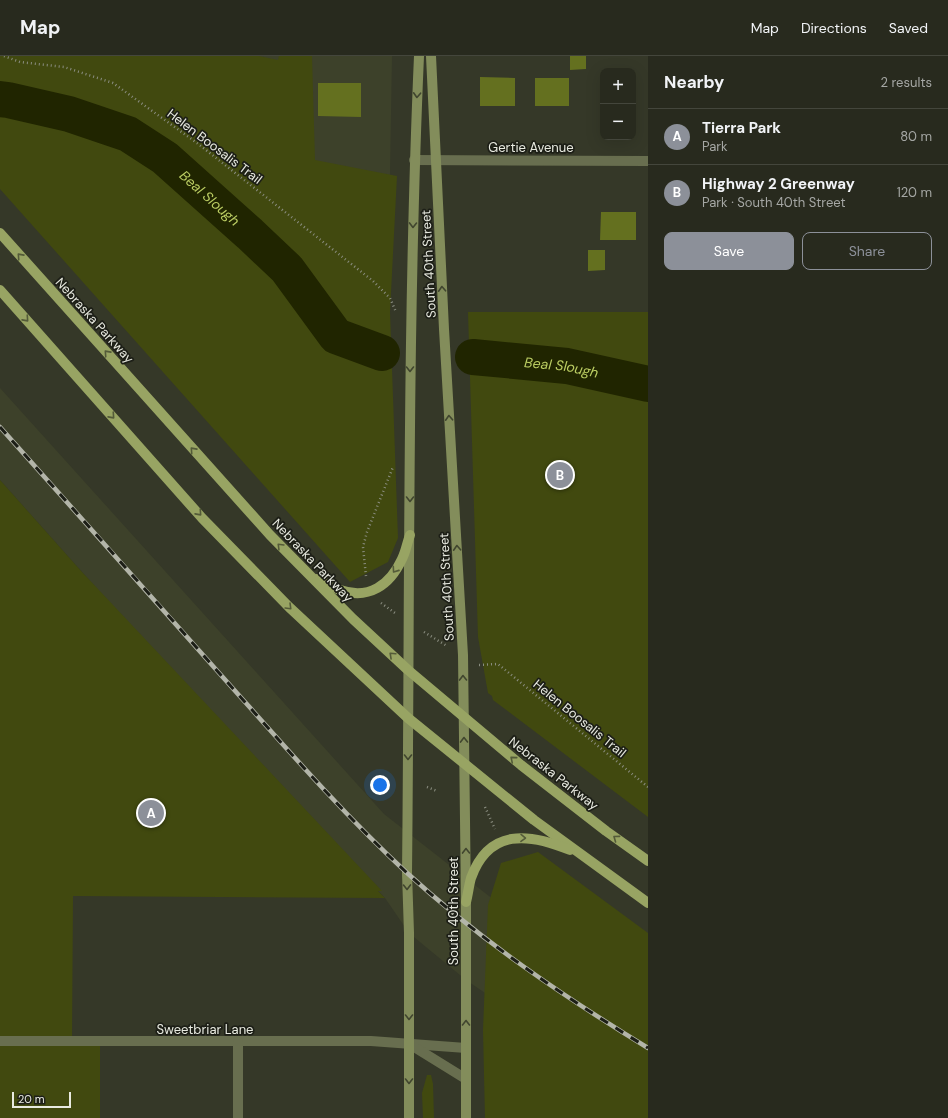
<!DOCTYPE html>
<meta charset="utf-8">
<style>
:root{--surface:#282a1e;--page:#34362b;--text:#f1f3f6;--muted:#a5a7a4;--line:#44463c;--accent:#8c9099}
body{margin:0;font-family:"DM Sans",sans-serif;background:var(--page);color:var(--text)}
.controls{position:absolute;right:12px;top:12px;display:grid;overflow:hidden;border-radius:8px;box-shadow:0 4px 16px #0002}
.controls button{width:36px;height:36px;display:grid;place-items:center;padding:0;border:0;border-bottom:1px solid var(--line);background:var(--surface);color:var(--text);font:20px sans-serif}
.scale{position:absolute;left:12px;bottom:10px;width:59px;box-sizing:border-box;padding-left:4px;border:2px solid #e8eae0;border-top:0;font-size:11px;line-height:14px;white-space:nowrap;color:#e8eae0;-webkit-text-stroke:3px #1d1f17;paint-order:stroke}
.you{position:absolute;left:380px;top:729px;width:14px;height:14px;margin:-10px;border:3px solid #fff;border-radius:50%;background:#1a73e8;box-shadow:0 0 0 6px #1a73e833}
.badge{display:grid;place-items:center;width:26px;height:26px;border-radius:50%;background:var(--accent);color:#fff;font-size:13px;font-weight:700}
.pin{position:absolute;translate:-50% -50%;border:2px solid #fff;box-shadow:0 1px 4px #0006}
.list{margin:0;padding:0;list-style:none}
h2{display:flex;justify-content:space-between;align-items:center;height:52px;margin:0;padding:0 16px;font-size:17px}
h2 small{font-size:13px;font-weight:400;color:var(--muted)}
.list li{display:grid;grid-template-columns:26px 1fr auto;gap:12px;align-items:center;box-sizing:border-box;height:56px;padding:0 16px;border-top:1px solid var(--line)}
.list b{display:block;font-size:15px;white-space:nowrap}
.list p{margin:0;font-size:13px;white-space:nowrap;color:var(--muted)}
.list em{font-size:13px;font-style:normal;color:var(--muted)}
.actions{display:flex;gap:8px;padding:12px 16px}
.actions a{flex:1;padding:9px 0;border:1px solid var(--accent);border-radius:8px;text-align:center;font-size:14px;color:var(--accent)}
.actions .main{background:var(--accent);color:#fff}
.map{position:relative;flex:none;width:648px;height:1062px;overflow:hidden}
header{display:flex;align-items:center;gap:24px;box-sizing:border-box;height:56px;padding:0 20px;background:var(--surface);border-bottom:1px solid var(--line)}
header strong{font-size:19px}
nav{display:flex;gap:22px;margin-inline-start:auto;font-size:14px}
main{display:flex}
aside{flex:1;background:var(--surface)}
.map>svg:first-child{display:block}
</style>
<header>
<strong>Map</strong>
<nav><a>Map</a><a>Directions</a><a>Saved</a></nav>
</header>
<main>
<div class="map">
<svg width="648" height="1062" viewBox="0 0 648 1062">
<rect width="100%" height="100%" fill="#353828"/>
<g fill="#3d412a">
<path d="M80 0H392L389 174Z"/>
<path d="M0 332 384 758 568 902 491 941 466 924 409 877 385 842 222 673 0 424Z"/>
</g>
<g fill="#41490f">
<path d="M0 0H259L278 4 279 0H312L315 104 397 120 390 256 398 482 388 506 350 526 0 133Z"/>
<path d="M468 256H648V761L493 644 492 640 488 637 478 581Z"/>
<path d="M0 424 82 516 382 835H378L385 842 73 840 72 985 100 986V1062H0Z"/>
<path d="M538 796 648 877V1062H485L483 974 488 849 501 807Z"/>
<path d="M427 1019H431L433 1028 434 1062H423L422 1037Z"/>
</g>
<g fill="none" stroke-linecap="round" stroke-linejoin="round">
<g stroke="#202500" stroke-width="36">
<path id="s1" d="M0 43 8 44 69 58 128 78 165 102 250 178 287 213 336 280 382 297"/>
<path id="s2" d="M473 301 567 310 648 328"/>
</g>
</g>
<g fill="#64701f">
<path d="M570 0H586V13L570 14Z"/>
<path d="M480 21 515 22V50H480Z"/>
<rect x="535" y="22" width="34" height="28"/>
<path d="M318 27H361V61L318 60Z"/>
<path d="M601 156H636V184H600Z"/>
<path d="M588 194H605V214L588 215Z"/>
</g>
<g fill="none" stroke-linecap="round" stroke-linejoin="round">
<g stroke="#8b8e81" stroke-width="2.5" stroke-dasharray="1 3" stroke-linecap="butt">
<path d="M4 0 20 6 64 11 113 27 197 87 373 225 390 242 396 256"/>
<path d="M366 520 363 491 367 476 393 411"/>
<path d="M381 547 395 557"/>
<path d="M424 576 447 590"/>
<path d="M479 609 498 608 648 731"/>
<path d="M427 731 437 735"/>
<path d="M485 751 495 773"/>
</g>
<g stroke="#686e4f" stroke-width="10">
<path d="M414 104 648 105"/>
<path d="M0 985H371L466 992"/>
<path d="M411 989 466 1023"/>
<path d="M238 1062V986"/>
</g>
<g stroke="#838d5b" stroke-width="10">
<path d="M431 0 444 273 463 599 466 846V1062"/>
<path d="M409 1062V877L407 817C410 545 407 272 419 0"/>
</g>
<g stroke="#98a463" stroke-width="10">
<path d="M0 177 270 479 353 563 408 614 521 709 606 775 648 805"/>
<path d="M0 234 202 462 289 551 408 662 534 764 648 847"/>
<path d="M317 523C325 527 332 531 340 534 369 544 390 529 402 503 406 495 407 487 410 479"/>
<path d="M466 846C468 838 469 829 471 822 489 772 529 777 570 794"/>
</g>
<defs>
<path id="rail" d="M0 371C73 453 147 535 220 618 280 685 340 755 406 816 480 884 563 940 648 992"/>
</defs>
<use href="#rail" stroke="#b3b5a9" stroke-width="4.5"/>
<use href="#rail" stroke="#1d1f17" stroke-width="3" stroke-dasharray="9" stroke-linecap="butt"/>
</g>
<defs><path id="oneway-chevron" d="M-2-3.5L2.5 0L-2 3.5" fill="none" stroke-width="1.6" stroke-linecap="round" stroke-linejoin="round"/></defs>
<g stroke="#41462f">
<use href="#oneway-chevron" transform="translate(417 39) rotate(93)"/>
<use href="#oneway-chevron" transform="translate(413 169) rotate(91)"/>
<use href="#oneway-chevron" transform="translate(442 233) rotate(-93)"/>
<use href="#oneway-chevron" transform="translate(410 313) rotate(90)"/>
<use href="#oneway-chevron" transform="translate(449 362) rotate(-93)"/>
<use href="#oneway-chevron" transform="translate(410 443) rotate(90)"/>
<use href="#oneway-chevron" transform="translate(457 492) rotate(-93)"/>
<use href="#oneway-chevron" transform="translate(463 622) rotate(-91)"/>
<use href="#oneway-chevron" transform="translate(464 684) rotate(-91)"/>
<use href="#oneway-chevron" transform="translate(408 701) rotate(90)"/>
<use href="#oneway-chevron" transform="translate(466 795) rotate(-91)"/>
<use href="#oneway-chevron" transform="translate(407 831) rotate(89)"/>
<use href="#oneway-chevron" transform="translate(409 961) rotate(90)"/>
<use href="#oneway-chevron" transform="translate(466 967) rotate(-90)"/>
<use href="#oneway-chevron" transform="translate(409 1025) rotate(90)"/>
</g>
<g stroke="#545b39">
<use href="#oneway-chevron" transform="translate(20 200) rotate(-132)"/>
<use href="#oneway-chevron" transform="translate(26 263) rotate(48)"/>
<use href="#oneway-chevron" transform="translate(107 297) rotate(-132)"/>
<use href="#oneway-chevron" transform="translate(112 360) rotate(48)"/>
<use href="#oneway-chevron" transform="translate(193 394) rotate(-132)"/>
<use href="#oneway-chevron" transform="translate(199 457) rotate(48)"/>
<use href="#oneway-chevron" transform="translate(280 490) rotate(-135)"/>
<use href="#oneway-chevron" transform="translate(395 514) rotate(125)"/>
<use href="#oneway-chevron" transform="translate(289 551) rotate(45)"/>
<use href="#oneway-chevron" transform="translate(392 599) rotate(-137)"/>
<use href="#oneway-chevron" transform="translate(513 703) rotate(-140)"/>
<use href="#oneway-chevron" transform="translate(523 782) rotate(1)"/>
<use href="#oneway-chevron" transform="translate(616 782) rotate(-144)"/>
</g>
<g text-anchor="middle" stroke-width="3.5" stroke-linejoin="round" paint-order="stroke">
<g font-size="13" fill="#e8eae0" stroke="#1d1f17">
<text transform="translate(215 90) rotate(37)" y="5">Helen Boosalis Trail</text>
<text x="531" y="96">Gertie Avenue</text>
<text transform="translate(428 208) rotate(-93)" y="5">South 40th Street</text>
<text transform="translate(95 264) rotate(48)" y="5">Nebraska Parkway</text>
<text transform="translate(313 504) rotate(46)" y="5">Nebraska Parkway</text>
<text transform="translate(446 531) rotate(-93)" y="5">South 40th Street</text>
<text transform="translate(580 662) rotate(39)" y="5">Helen Boosalis Trail</text>
<text transform="translate(554 717) rotate(38)" y="5">Nebraska Parkway</text>
<text transform="translate(453 855) rotate(-90)" y="5">South 40th Street</text>
<text x="205" y="978">Sweetbriar Lane</text>
</g>
<g font-size="14" font-style="italic" fill="#bbcd62" stroke="#1d1f17">
<text dy="5" stroke="none"><textPath href="#s1" startOffset="237">Beal Slough</textPath></text>
<text dy="5" stroke="none"><textPath href="#s2" startOffset="89">Beal Slough</textPath></text>
</g>
</g>
</svg>
<div class="controls">
<button>+</button>
<button>−</button>
</div>
<div class="scale">20 m</div>
<div class="you"></div>
<div class="pin badge" style="left:151px;top:757px">A</div>
<div class="pin badge" style="left:560px;top:419px">B</div>
</div>
<aside>
<h2>Nearby<small>2 results</small></h2>
<ul class="list">
<li><span class="badge">A</span><div><b>Tierra Park</b><p>Park</p></div><em>80 m</em></li>
<li><span class="badge">B</span><div><b>Highway 2 Greenway</b><p>Park · South 40th Street</p></div><em>120 m</em></li>
</ul>
<div class="actions"><a class="main">Save</a><a>Share</a></div>
</aside>
</main>
